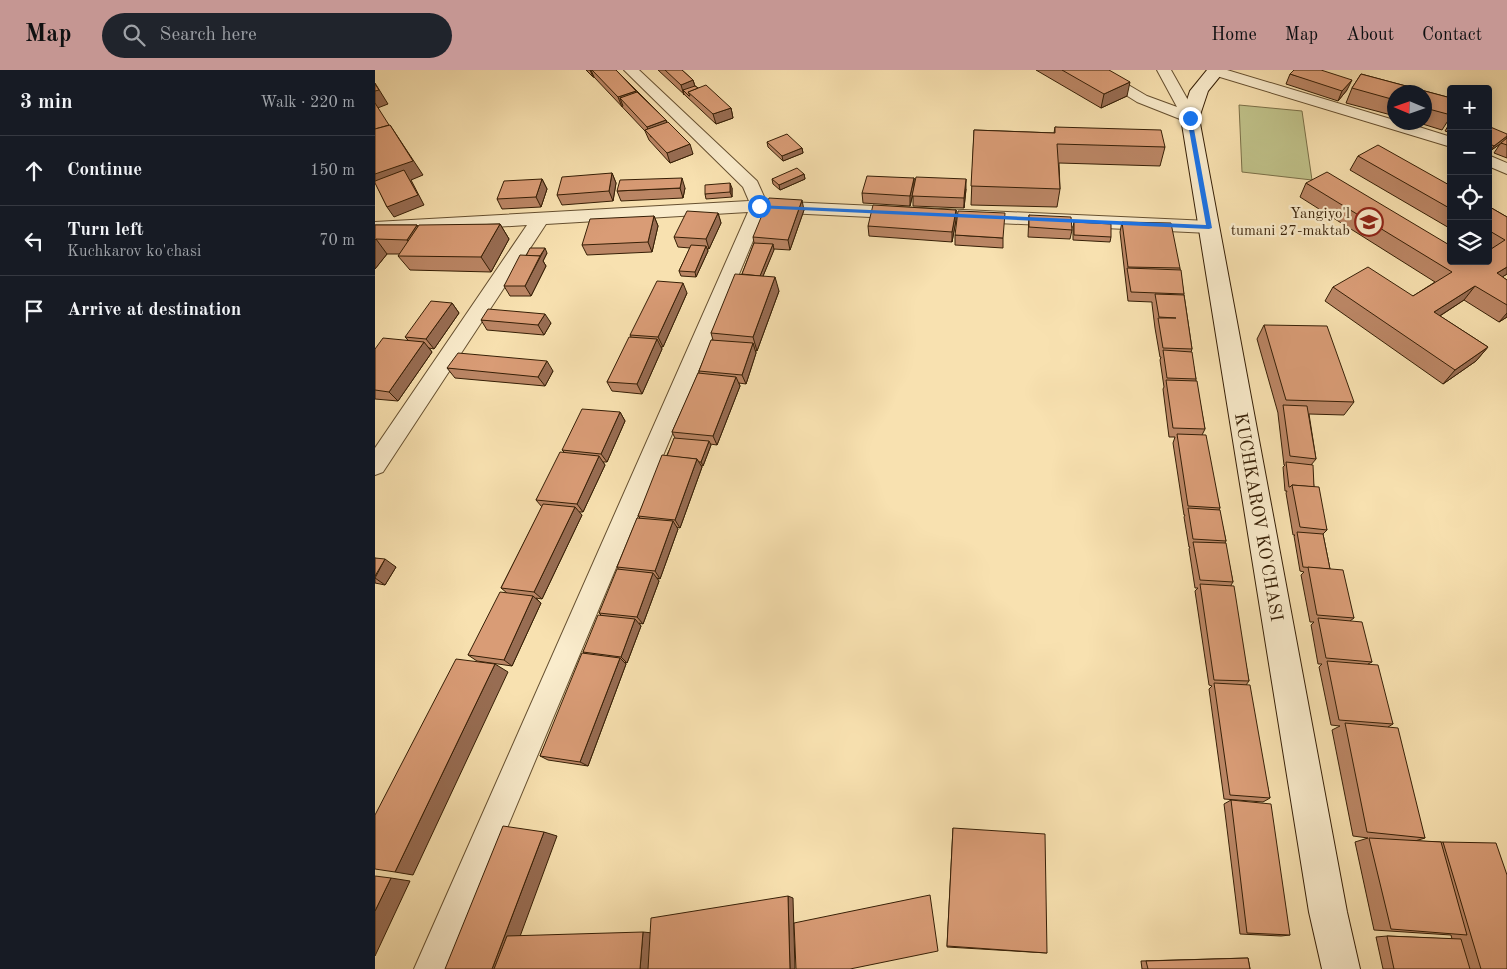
<!DOCTYPE html>
<meta charset="utf-8">
<style>
:root{--surface:#171b24;--page:#20242c;--text:#f1f3f6;--muted:#9ea1a6;--line:#363941;--accent:#c59692}
body{margin:0;font-family:"Old Standard TT",serif;background:var(--page);color:var(--text)}
.controls{position:absolute;right:15px;top:15px;display:grid;overflow:hidden;border-radius:5px;box-shadow:0 2px 12px #0003}
.controls button{width:45px;height:45px;display:grid;place-items:center;padding:0;border:0;border-bottom:1px solid var(--line);background:var(--surface);color:var(--text);font:25px sans-serif}
.compass{position:absolute;left:1012px;top:15px;width:45px;height:45px;border-radius:50%;background:var(--surface);box-shadow:0 2px 12px #0003;rotate:272deg}
.stop{position:absolute;width:15px;height:15px;margin:-11px;border:4px solid #1a73e8;border-radius:50%;background:#fff}
.stop.end{background:#1a73e8;border-color:#fff;box-shadow:0 1px 5px #0008}
.list{margin:0;padding:0;list-style:none}
h2{display:flex;justify-content:space-between;align-items:center;height:65px;margin:0;padding:0 20px;font-size:21px}
h2 small{font-size:16px;font-weight:400;color:var(--muted)}
.list li{display:grid;grid-template-columns:32px 1fr auto;gap:15px;align-items:center;box-sizing:border-box;height:70px;padding:0 20px;border-top:1px solid var(--line)}
.list b{display:block;font-size:19px;white-space:nowrap}
.list p{margin:0;font-size:16px;white-space:nowrap;color:var(--muted)}
.list em{font-size:16px;font-style:normal;color:var(--muted)}
.icon{flex:none;width:28px;height:28px;fill:none;stroke:currentColor;stroke-width:2;stroke-linecap:round;stroke-linejoin:round}
.map{position:relative;flex:none;width:1132px;height:899px;overflow:hidden}
header{display:flex;align-items:center;gap:30px;box-sizing:border-box;height:70px;padding:0 25px;background:var(--accent);color:#111}
header strong{font-size:24px}
nav{display:flex;gap:28px;margin-inline-start:auto;font-size:18px}
.search{width:350px;height:45px;background:var(--page);display:flex;align-items:center;gap:12px;box-sizing:border-box;padding:0 18px;border-radius:28px;color:var(--muted);font-size:19px}
main{display:flex}
aside{flex:1;background:var(--surface)}
.map>svg:first-child{display:block}
</style>
<header>
<strong>Map</strong>
<div class="search"><svg class="icon" aria-label="search" viewBox="0 0 24 24"><circle cx="10" cy="10" r="6"/><path d="M15 15l6 6"/></svg>Search here</div>
<nav><a>Home</a><a>Map</a><a>About</a><a>Contact</a></nav>
</header>
<main>
<aside>
<h2>3 min<small>Walk · 220 m</small></h2>
<ul class="list">
<li><svg class="icon" aria-label="ahead" viewBox="0 0 24 24"><path d="M12 20V5M6 11l6-6 6 6"/></svg><div><b>Continue</b></div><em>150 m</em></li>
<li><svg class="icon" aria-label="left" viewBox="0 0 24 24"><path d="M17 20v-9H6M10 6l-5 5 5 5"/></svg><div><b>Turn left</b><p>Kuchkarov ko'chasi</p></div><em>70 m</em></li>
<li><svg class="icon" aria-label="arrive" viewBox="0 0 24 24"><path d="M6 21V4h12l-3 4 3 4H6"/></svg><div><b>Arrive at destination</b></div></li>
</ul>
</aside>
<div class="map">
<svg width="1132" height="899" viewBox="0 0 1132 899">
<rect width="100%" height="100%" fill="#f8e1b0"/>
<filter id="stains"><feTurbulence type="fractalNoise" baseFrequency=".004" numOctaves="4"/><feColorMatrix values="0 0 0 0 .2 0 0 0 0 .09 0 0 0 0 .02 0 0 0 .5 -.17"/></filter>
<radialGradient id="worn" r=".72"><stop offset=".6" stop-color="#630" stop-opacity="0"/><stop offset="1" stop-color="#630" stop-opacity=".3"/></radialGradient>
<path fill="#c0c28a" stroke="#7b7048" d="M864 35 927 41 937 110 867 102Z"/>
<g fill="none" stroke-linecap="round" stroke-linejoin="round">
<defs>
<g id="minor">
<path d="M249 0H264L382 111 391 131 834 151 840 153 843 157 840 161 834 163 390 142 73 899H39L373 142 171 154 8 402 0 405V378L152 155 0 164V152L374 131 368 117Z"/>
<path d="M711 0H728L772 26 802 37 782 0H796L823 48 820 51H810L762 32Z"/>
<path d="M834 0H852L1019 50V52H1028L1076 67V77L835 4Z"/>
<path d="M1113 85 1132 93V104L1113 96Z"/>
</g>
<path id="secondary" d="M832 0H850L833 21 824 48 972 842 985 899H947L934 842 806 48 815 21Z"/>
</defs>
<use href="#minor" stroke="#665030" stroke-width="2"/>
<use href="#secondary" stroke="#361f06" stroke-width="2"/>
<use href="#minor" fill="#faeccc" fill-rule="evenodd"/>
<use href="#secondary" fill="#faeccc" fill-rule="evenodd"/>
</g>
<g fill="#bb8665" stroke="#361f06">
<path d="M211 0H241L291 50 292 52 318 84 295 93 274 70 270 61 219 7H218Z"/>
<path d="M283 0H307L318 10 320 16 356 38 358 48 341 54Z"/>
<path d="M661 0H734L752 26 726 38Z"/>
<path d="M915 4 972 20 963 31 911 14Z"/>
<path d="M986 4 1076 28V46L1067 60 1041 52H1050V22H1020V46L971 33 977 18Z"/>
<path d="M1076 53V63L1070 61 1073 56Z"/>
<path d="M1113 56 1131 69 1132 68V88L1119 83 1125 74 1115 81 1113 80Z"/>
<path d="M680 57 790 77 785 96 684 93 685 119 682 137 596 135 599 60 679 63Z"/>
<path d="M392 72 427 78 428 83 408 91 393 77Z"/>
<path d="M983 86 1076 116V159L975 100Z"/>
<path d="M237 103 241 113 238 131 187 135 182 125Z"/>
<path d="M429 104 430 109 405 120 398 114 397 109Z"/>
<path d="M539 108V116L591 119 589 138 538 136V124L535 136 488 133 487 123Z"/>
<path d="M167 109 172 119 166 137 127 139 122 129Z"/>
<path d="M931 113 1076 191H1113V136L1132 147V204L1127 207 1132 210V247L1124 252 1089 230 1065 246 1113 277 1101 291 1068 314 950 231 958 217 1038 226 1060 212 925 127Z"/>
<path d="M310 118 308 128 246 131 242 121Z"/>
<path d="M357 118V127L331 129 330 124Z"/>
<path d="M429 140 415 180 399 179 388 206 404 221 382 281 381 280V283L371 314 364 313 365 316 342 375 335 374 336 375 328 396H326L327 397 305 458 301 457 303 459 285 509 282 508 284 511 268 554 264 553 266 556 252 593 250 592 251 594 213 696 173 690 165 686 210 584 208 582 226 545 224 543 244 500 242 497 265 448 263 446 300 368 297 362 324 303V301L338 270 336 263 367 204 379 173 378 167Z"/>
<path d="M581 140V150L577 172 494 166 493 156Z"/>
<path d="M343 143 346 153 334 179H332L333 181 321 207 306 206 304 201 315 178 303 177 299 167Z"/>
<path d="M654 145 697 160 695 169 653 167Z"/>
<path d="M279 146 283 156 277 182 212 185 207 175Z"/>
<path d="M699 152 736 167 735 172 698 170V157Z"/>
<path d="M747 152 805 198 817 279 816 282 821 309V311L830 359 827 365 845 438 844 440 851 471 850 473 858 512 856 515 874 611 871 615 895 728 888 732 849 729 834 619 837 616 834 615 820 521 823 518H820L814 479 815 477H814L809 447 810 445H809L798 373 800 367H794L788 319 789 317 785 290 786 287H785L780 258 777 234V232L753 231 745 162Z"/>
<path d="M125 154 134 169 116 202 35 200 23 186 25 184H12L0 199V155H42L43 157Z"/>
<path d="M580 165 628 168V178L580 175Z"/>
<path d="M172 183 168 191 171 196 156 226H135L129 216 151 186Z"/>
<path d="M312 223 288 277H286L287 279 267 324 237 321 232 312 256 267 255 265Z"/>
<path d="M77 233 84 243 59 279 54 278 57 282 23 331 0 329V279L33 270 30 267Z"/>
<path d="M106 250 176 253 169 265 112 260Z"/>
<path d="M889 255 979 332 969 345 934 344 941 389 936 395 939 417 952 460 948 464 955 499 979 548 975 551 997 592 993 594 1018 654 1013 657 1050 768 1040 771 1066 772H1068L1132 899H1008L1001 867 1012 866 1077 869 1076 865 999 860 980 772 993 768 978 766 957 660 965 656 956 655 944 597 947 594H943L936 555 939 552H935L926 505 929 502 925 501 919 466 920 465H918L911 423 912 421H910L908 397 910 395H909L903 344V343L882 269Z"/>
<path d="M72 298 178 301 170 316 80 308Z"/>
<path d="M245 342 250 351 232 392H228L230 395 208 442H204L207 445 167 529 161 528 166 533 137 596 102 591 93 585 132 523 126 518 167 437 161 430 189 382 187 380Z"/>
<path d="M0 488 21 497 10 515 0 513Z"/>
<path d="M856 730 915 865 906 866 865 864 849 734Z"/>
<path d="M578 758 672 883 572 877Z"/>
<path d="M873 888 875 899H767L766 891Z"/>
</g>
<g fill="#986d53" stroke="#361f06">
<path d="M215 0H216L219 7H218Z"/>
<path d="M318 10 321 20H308L309 25 306 15Z"/>
<path d="M977 10 972 20 963 31 967 21Z"/>
<path d="M755 12 752 26 726 38 729 24Z"/>
<path d="M0 13 13 34 0 39Z"/>
<path d="M261 21 265 31 245 28 248 36 247 37 243 27Z"/>
<path d="M356 38 358 48 341 54 338 44Z"/>
<path d="M291 50 294 60 276 67 272 57Z"/>
<path d="M15 55 48 105 36 110 49 135 19 147 12 137 0 112V104Z"/>
<path d="M1132 66 1131 70 1115 81 1119 76Z"/>
<path d="M315 74 318 84 295 93 292 83Z"/>
<path d="M427 78 428 83 408 91 407 86Z"/>
<path d="M237 103 241 113 238 131 234 121Z"/>
<path d="M429 104 430 109 405 120 404 115Z"/>
<path d="M307 108 310 118 308 128 305 118Z"/>
<path d="M539 108V118L535 136V126Z"/>
<path d="M167 109 172 119 166 137 161 127Z"/>
<path d="M591 109V119L589 138V128Z"/>
<path d="M355 113 357 118V127L355 122Z"/>
<path d="M427 130 429 140 415 180 413 170Z"/>
<path d="M581 140V150L577 172V162Z"/>
<path d="M343 143 346 153 334 179 331 169Z"/>
<path d="M279 146 283 156 277 182 273 172Z"/>
<path d="M125 154 134 169 116 202 106 187Z"/>
<path d="M42 155 52 170 43 184 32 170Z"/>
<path d="M1 169 12 184 0 199V170Z"/>
<path d="M398 174 399 180 383 218 382 213Z"/>
<path d="M331 176 333 181 321 207 320 202Z"/>
<path d="M170 178 172 183 168 191 171 196 156 226 150 216Z"/>
<path d="M1132 197V204L1110 218 1122 203Z"/>
<path d="M400 207 404 221 382 281 378 267Z"/>
<path d="M308 213 312 223 288 277 283 267Z"/>
<path d="M1100 216 1089 230 1049 256 1059 242Z"/>
<path d="M77 233 84 243 59 279 51 269Z"/>
<path d="M1132 243V247L1124 252Z"/>
<path d="M170 244 176 253 169 265 163 255Z"/>
<path d="M282 269 287 279 267 324 262 314Z"/>
<path d="M49 272 57 282 23 331 14 322Z"/>
<path d="M378 273 381 283 371 314 367 305Z"/>
<path d="M1113 277 1101 291 1068 314 1080 300Z"/>
<path d="M172 291 178 301 170 316 163 307Z"/>
<path d="M361 307 365 316 342 375 338 366Z"/>
<path d="M245 342 250 351 232 392 226 384Z"/>
<path d="M334 371 336 375 328 396 326 392Z"/>
<path d="M224 386 230 395 208 442 202 434Z"/>
<path d="M322 389 327 397 305 458 300 450Z"/>
<path d="M200 437 207 445 167 529 159 522Z"/>
<path d="M298 451 303 459 285 509 280 501Z"/>
<path d="M10 489 21 497 10 515 0 508Z"/>
<path d="M278 503 284 511 268 554 262 547Z"/>
<path d="M158 526 166 533 137 596 129 590Z"/>
<path d="M260 549 266 556 252 593 246 587Z"/>
<path d="M245 588 251 594 213 696 205 692Z"/>
<path d="M120 594 133 602 38 805 20 802Z"/>
<path d="M169 762 182 766 133 899H117Z"/>
<path d="M16 808 35 811 0 886V841Z"/>
<path d="M413 826 418 828 420 899H415Z"/>
<path d="M268 862 278 863 276 899H265Z"/>
</g>
<g fill="#d99c76" stroke="#361f06">
<path d="M217 0H241L261 21 243 27Z"/>
<path d="M290 0H307L318 10 306 15Z"/>
<path d="M687 0H734L755 12 729 24Z"/>
<path d="M919 0H946L977 10 967 21 915 4Z"/>
<path d="M986 4 1076 28V45L1050 38V22H1020V30L977 18Z"/>
<path d="M0 14 4 20 0 21Z"/>
<path d="M331 15 356 38 338 44 313 22Z"/>
<path d="M320 16 323 18 313 22 315 26H314L308 20Z"/>
<path d="M262 22 291 50 272 57 245 28Z"/>
<path d="M0 33 14 55 0 59Z"/>
<path d="M293 52 315 74 292 83 270 60Z"/>
<path d="M15 55 38 91 0 104V59Z"/>
<path d="M1113 56 1132 64V66L1119 76 1113 73Z"/>
<path d="M680 57 786 60 790 77 682 74 685 119 596 116 599 60 680 63Z"/>
<path d="M412 64 427 78 407 86 392 72Z"/>
<path d="M1132 68V75L1126 73Z"/>
<path d="M1003 75 1076 116V139L983 86Z"/>
<path d="M422 98 429 104 404 115 397 109Z"/>
<path d="M29 100 43 125 12 137 0 113V111Z"/>
<path d="M952 102 1076 176V191H1113V181L1130 170 1113 160V136L1132 147V197L1122 203 1132 210V235L1100 216 1059 242 1113 277 1080 300 958 217 993 197 1038 226 1077 202 931 113Z"/>
<path d="M237 103 234 121 182 125 187 107Z"/>
<path d="M492 106 539 108 535 126 487 123Z"/>
<path d="M541 107 591 109 589 128 537 126Z"/>
<path d="M307 108 305 118 242 121 245 110Z"/>
<path d="M167 109 161 127 122 129 129 111Z"/>
<path d="M355 113V122L330 124V115Z"/>
<path d="M394 128 427 130 413 170 378 167Z"/>
<path d="M498 135 581 140 577 162 493 156Z"/>
<path d="M312 141 343 143 331 169 299 167Z"/>
<path d="M583 141 630 143 628 168 580 165Z"/>
<path d="M654 145 696 147 697 160 654 157Z"/>
<path d="M279 146 273 172 207 175 215 149Z"/>
<path d="M699 152 736 154V167L699 165Z"/>
<path d="M747 152 796 153 805 198 753 197Z"/>
<path d="M125 154 106 187 23 186 44 155Z"/>
<path d="M0 155H42L32 170 1 169 0 170Z"/>
<path d="M379 173 398 174 385 206 367 204Z"/>
<path d="M316 175 331 176 320 202 304 201Z"/>
<path d="M155 178H170L165 186H151Z"/>
<path d="M145 185 165 186 150 216H129Z"/>
<path d="M752 198 806 200 809 224 756 222Z"/>
<path d="M360 204 400 207 378 267 336 263Z"/>
<path d="M282 211 308 213 283 267 255 265Z"/>
<path d="M780 224 809 225 817 279 788 278 783 248H801L784 247Z"/>
<path d="M56 231 77 233 51 269 30 267Z"/>
<path d="M113 239 170 244 163 255 106 250Z"/>
<path d="M889 255 952 256 979 332 911 330Z"/>
<path d="M254 267 282 269 262 314 232 312Z"/>
<path d="M8 268 49 272 14 322 0 320V279Z"/>
<path d="M336 270 378 273 367 305 324 301Z"/>
<path d="M788 280 817 282 821 309 792 308Z"/>
<path d="M83 283 172 291 163 307 72 298Z"/>
<path d="M323 303 361 307 338 366 297 362Z"/>
<path d="M791 310 822 311 830 359 798 358Z"/>
<path d="M908 335 932 336 941 389 915 386Z"/>
<path d="M207 339 245 342 226 384 187 380Z"/>
<path d="M802 364 831 365 845 438 813 436Z"/>
<path d="M299 368 334 371 326 392H324L322 389 292 386Z"/>
<path d="M185 382 224 386 202 434 161 430Z"/>
<path d="M287 385 322 389 300 450 263 446Z"/>
<path d="M911 392 938 395 939 417 917 415 915 417H914Z"/>
<path d="M917 415 944 417 952 460 925 457Z"/>
<path d="M168 434 200 437 159 522 126 518Z"/>
<path d="M813 438 845 440 851 471 818 469Z"/>
<path d="M262 448 298 451 280 501 242 497Z"/>
<path d="M922 462 948 464 955 499 928 497Z"/>
<path d="M818 472 851 473 858 512 825 510Z"/>
<path d="M0 488 10 489 0 506Z"/>
<path d="M933 497 968 500 979 548 942 545Z"/>
<path d="M242 499 278 503 262 547 224 543Z"/>
<path d="M825 514 859 516 874 611 839 610Z"/>
<path d="M125 522 158 526 129 590 93 585Z"/>
<path d="M223 545 260 549 246 587 208 582Z"/>
<path d="M943 548 987 552 997 592 951 588Z"/>
<path d="M207 583 245 588 205 692 165 686Z"/>
<path d="M81 589 120 594 20 802 0 799V745Z"/>
<path d="M952 591 1003 595 1018 654 964 650Z"/>
<path d="M839 613 875 615 895 728 855 725Z"/>
<path d="M970 653 1023 658 1050 768 992 762Z"/>
<path d="M856 730 896 734 915 865 872 863Z"/>
<path d="M128 756 169 762 117 899H70Z"/>
<path d="M578 758 670 764 672 883 572 876Z"/>
<path d="M994 768 1066 772 1092 865 1016 859Z"/>
<path d="M1068 772 1121 773 1132 805V899H1106Z"/>
<path d="M0 806 16 808 0 841Z"/>
<path d="M555 825 563 881 475 899H421L419 853Z"/>
<path d="M413 826 415 899H273L276 848Z"/>
<path d="M268 862 265 899H119L132 866Z"/>
<path d="M1012 866 1086 869 1095 899H1019Z"/>
<path d="M873 888 875 899H773L771 891Z"/>
</g>
<path fill="#1a73e8" d="M815 46 817 48 837 158 834 159 384 138 381 136 384 135 831 155 812 48Z"/>
<defs>
<symbol id="school-ring" viewBox="-11 -11 22 22"><circle r="9.5" fill="#faeccc" stroke="#8f2418" stroke-width="1.5"/><path d="M0-5L7-2L0 1L-7-2ZM-4 1L0 2.5L4 1V4Q0 6-4 4Z" fill="#8f2418"/></symbol>
</defs>
<g fill-rule="evenodd">
<use href="#school-ring" x="978" y="136" width="32" height="32"/>
</g>
<g text-anchor="middle" stroke-width="4.5" stroke-linejoin="round" paint-order="stroke">
<g font-size="15" fill="#361f06" stroke="#faeccc" text-anchor="end">
<text x="975" y="148">Yangiyo'l<tspan x="975" dy="17">tumani 27-maktab</tspan></text>
</g>
<g font-size="18" fill="#361f06" stroke="#faeccc">
<text transform="translate(884 447) rotate(80)" y="6">KUCHKAROV KO'CHASI</text>
</g>
</g>
<rect width="100%" height="100%" filter="url(#stains)"/>
<rect width="100%" height="100%" fill="url(#worn)"/>
</svg>
<div class="controls">
<button>+</button>
<button>−</button>
<button><svg class="icon" aria-label="locate" viewBox="0 0 24 24"><circle cx="12" cy="12" r="6"/><path d="M12 2v4M12 18v4M2 12h4M18 12h4"/></svg></button>
<button><svg class="icon" aria-label="layers" viewBox="0 0 24 24"><path d="M12 4l9 5-9 5-9-5zM3 14l9 5 9-5"/></svg></button>
</div>
<svg class="compass" viewBox="-18 -18 36 36"><path d="M0-13l5 13h-10z" fill="#e53935"/><path d="M0 13l5-13h-10z" fill="#9ea1a6"/></svg>
<div class="stop" style="left:384px;top:136px"></div>
<div class="stop end" style="left:815px;top:48px"></div>
</div>
</main>
